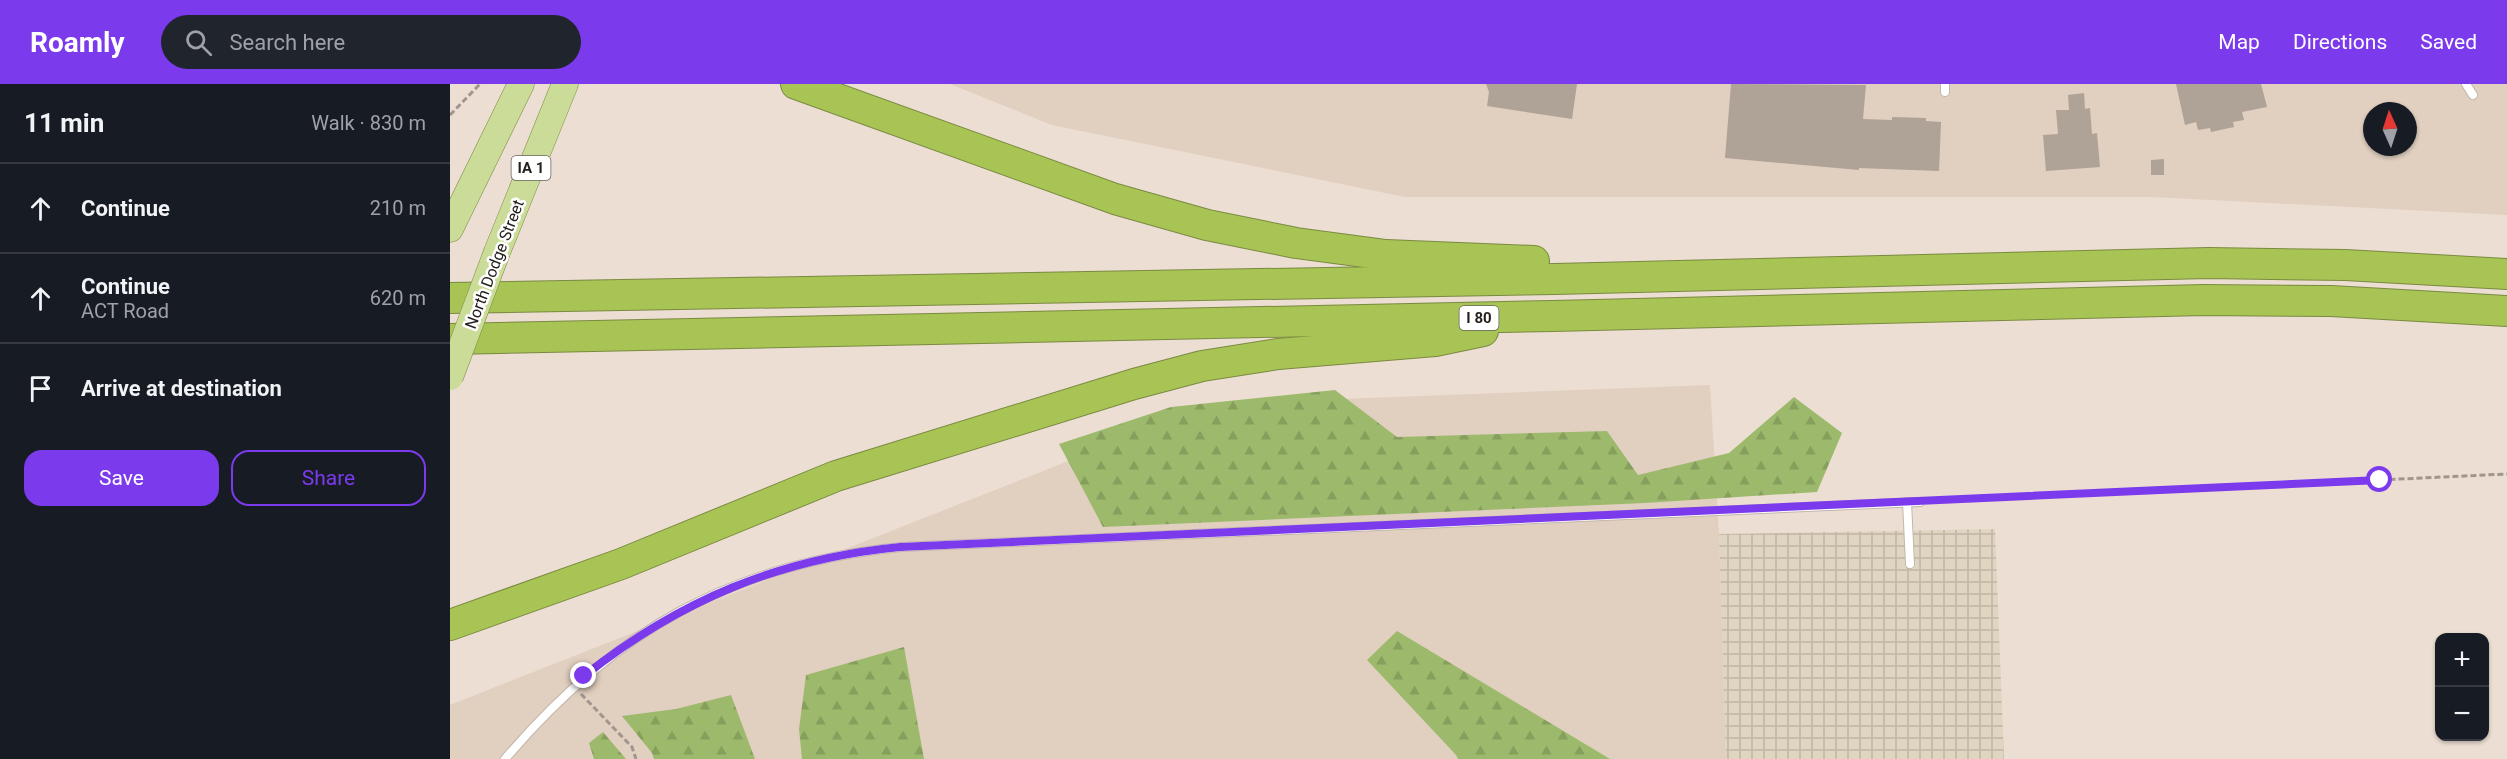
<!DOCTYPE html>
<meta charset="utf-8">
<style>
:root{--surface:#171b24;--page:#20242c;--text:#f1f3f6;--muted:#9ea1a6;--line:#363941;--accent:#7c3aed}
body{margin:0;font-family:Roboto,sans-serif;background:var(--page);color:var(--text)}
.controls{position:absolute;right:18px;bottom:18px;display:grid;overflow:hidden;border-radius:12px;box-shadow:0 2px 4px #0004}
.controls button{width:54px;height:54px;display:grid;place-items:center;padding:0;border:0;border-bottom:2px solid var(--line);background:var(--surface);color:var(--text);font:30px sans-serif}
.compass{position:absolute;left:1913px;top:18px;width:54px;height:54px;border-radius:50%;background:var(--surface);box-shadow:0 2px 4px #0004;rotate:357deg}
.stop{position:absolute;width:18px;height:18px;margin:-14px;border:4px solid #7c3aed;border-radius:50%;background:#fff}
.stop.end{background:#7c3aed;border-color:#fff;box-shadow:0 2px 6px #0008}
.list{margin:0;padding:0;list-style:none}
h2{display:flex;justify-content:space-between;align-items:center;height:78px;margin:0;padding:0 24px;font-size:26px}
h2 small{font-size:20px;font-weight:400;color:var(--muted)}
.list li{display:grid;grid-template-columns:39px 1fr auto;gap:18px;align-items:center;box-sizing:border-box;height:90px;padding:0 24px;border-top:2px solid var(--line)}
.list b{display:block;font-size:22px;white-space:nowrap}
.list p{margin:0;font-size:20px;white-space:nowrap;color:var(--muted)}
.list em{font-size:20px;font-style:normal;color:var(--muted)}
.actions{display:flex;gap:12px;padding:18px 24px}
.actions a{flex:1;padding:14px 0;border:2px solid var(--accent);border-radius:18px;text-align:center;font-size:21px;color:var(--accent)}
.actions .main{background:var(--accent);color:#fff}
.icon{flex:none;width:33px;height:33px;fill:none;stroke:currentColor;stroke-width:2;stroke-linecap:round;stroke-linejoin:round}
.map{position:relative;flex:none;width:2057px;height:675px;overflow:hidden}
header{display:flex;align-items:center;gap:36px;box-sizing:border-box;height:84px;padding:0 30px;background:var(--accent);color:#fff}
header strong{font-size:28px}
nav{display:flex;gap:33px;margin-inline-start:auto;font-size:21px}
.search{width:420px;height:54px;background:var(--page);display:flex;align-items:center;gap:15px;box-sizing:border-box;padding:0 21px;border-radius:33px;color:var(--muted);font-size:22px}
main{display:flex}
aside{flex:1;background:var(--surface)}
.map>svg:first-child{display:block}
</style>
<header>
<strong>Roamly</strong>
<div class="search"><svg class="icon" aria-label="search" viewBox="0 0 24 24"><circle cx="10" cy="10" r="6"/><path d="M15 15l6 6"/></svg>Search here</div>
<nav><a>Map</a><a>Directions</a><a>Saved</a></nav>
</header>
<main>
<aside>
<h2>11 min<small>Walk · 830 m</small></h2>
<ul class="list">
<li><svg class="icon" aria-label="ahead" viewBox="0 0 24 24"><path d="M12 20V5M6 11l6-6 6 6"/></svg><div><b>Continue</b></div><em>210 m</em></li>
<li><svg class="icon" aria-label="ahead" viewBox="0 0 24 24"><path d="M12 20V5M6 11l6-6 6 6"/></svg><div><b>Continue</b><p>ACT Road</p></div><em>620 m</em></li>
<li><svg class="icon" aria-label="arrive" viewBox="0 0 24 24"><path d="M6 21V4h12l-3 4 3 4H6"/></svg><div><b>Arrive at destination</b></div></li>
</ul>
<div class="actions"><a class="main">Save</a><a>Share</a></div>
</aside>
<div class="map">
<svg width="2057" height="675" viewBox="0 0 2057 675">
<defs>
<pattern id="industrial-grid" width="8" height="8" patternUnits="userSpaceOnUse" patternTransform="scale(1.5)"><rect width="8" height="8" fill="#e0d5c1"/><path d="M0 4h8M4 0v8" fill="none" stroke="#c0b6a5"/></pattern>
<pattern id="forest-firs" width="22" height="20" patternUnits="userSpaceOnUse" patternTransform="scale(1.5)"><rect width="22" height="20" fill="#9dba6c"/><path d="M5 1l3.5 6h-7zM16 11l3.5 6h-7z" fill="#879f5d"/></pattern>
</defs>
<rect width="100%" height="100%" fill="#ecded2"/>
<g fill="#e1cfc0" fill-rule="evenodd">
<path d="M500 0H2057V131L1702 113H955L602 41ZM1922 27H1958V63H1922Z"/>
<path d="M1260 301 1269 450 1276 675H0V621L763 320Z"/>
</g>
<path fill="url(#industrial-grid)" d="M1545 445 1554 675H1276L1269 450Z"/>
<g fill="url(#forest-firs)">
<path d="M885 306 947 353 1157 347 1188 391 1279 369 1344 313 1392 349 1367 408 1195 419 653 443 609 360 721 323Z"/>
<path d="M947 547 1160 675H1008L1006 671 917 576Z"/>
<path d="M454 563 474 675H352L349 645 356 591Z"/>
<path d="M281 611 305 675H204L202 669 172 632 226 625Z"/>
<path d="M153 648 176 675H144L139 659Z"/>
</g>
<g fill="#afa297">
<path d="M1036 0H1127L1122 35 1037 22 1039 8Z"/>
<path d="M1281 0 1416 1 1413 35 1442 36V33L1476 34V37L1491 38 1489 87 1409 84V86L1275 74Z"/>
<path d="M1726 0H1811L1817 23 1792 28 1794 36 1783 38 1784 43 1761 48 1760 44 1748 46 1746 38 1735 41Z"/>
<path d="M1634 9 1635 25 1640 24 1642 50 1647 49 1650 83 1596 87 1593 51 1608 50 1606 26H1619L1618 11Z"/>
<path d="M1714 75V91H1701V76Z"/>
</g>
<g fill="none" stroke-linecap="round" stroke-linejoin="round">
<defs>
<g id="lane">
<path d="M2016 0 2023 11"/>
<path d="M1495 8V0"/>
<path d="M1457 418 1460 480"/>
<path d="M55 675C165 546 281 480 451 463L1470 418"/>
</g>
<g id="primary">
<path d="M0 145 71 0"/>
<path d="M47 168 115 0"/>
</g>
<g id="highway">
<path d="M346 0 665 115 757 141 846 159 936 171 1084 177"/>
<path d="M0 214 1105 195 1759 179 1895 181 2057 190"/>
<path d="M0 255 1103 232 1754 216 1881 217 2057 227"/>
<path d="M0 541 171 480 386 392 684 300 752 282 828 270 985 257 1033 247"/>
</g>
</defs>
<use href="#lane" stroke="#c3b6ab" stroke-width="10"/>
<use href="#primary" stroke="#7a8a41" stroke-width="27"/>
<use href="#highway" stroke="#7a8a41" stroke-width="32"/>
<g stroke="#a1968d" stroke-width="3" stroke-dasharray="6 3" stroke-linecap="butt">
<path d="M0 31 30 0"/>
<path d="M1481 417 2057 390"/>
<path d="M131 610 182 663 186 675"/>
</g>
<use href="#lane" stroke="#fff" stroke-width="8"/>
<use href="#primary" stroke="#cbdc99" stroke-width="26"/>
<use href="#highway" stroke="#a8c455" stroke-width="30"/>
<defs>
<path id="primary-bridge" d="M0 293 47 168"/>
</defs>
<use href="#primary-bridge" stroke="#7a8a41" stroke-width="27" stroke-linecap="butt"/>
<use href="#primary-bridge" stroke="#cbdc99" stroke-width="26"/>
</g>
<g fill="none" stroke-linecap="round" stroke-linejoin="round">
<path stroke="#7c3aed" stroke-width="8" d="M134 592C230 516 328 475 450 463L1930 396"/>
</g>
<g text-anchor="middle" stroke-width="5" stroke-linejoin="round" paint-order="stroke">
<g fill="#fff" stroke="#66625f" stroke-width="1.5">
<rect x="61.5" y="72" width="39" height="24" rx="4.5"/>
<rect x="1009.5" y="222" width="39" height="24" rx="4.5"/>
</g>
<g font-size="15" font-weight="bold" fill="#241f1b">
<text x="81" y="89">IA 1</text>
<text x="1029" y="239">I 80</text>
</g>
<g font-size="16" fill="#241f1b" stroke="#fff">
<text transform="translate(44 180) rotate(-69)" y="6">North Dodge Street</text>
</g>
</g>
</svg>
<div class="controls">
<button>+</button>
<button>−</button>
</div>
<svg class="compass" viewBox="-18 -18 36 36"><path d="M0-13l5 13h-10z" fill="#e53935"/><path d="M0 13l5-13h-10z" fill="#9ea1a6"/></svg>
<div class="stop" style="left:1930px;top:396px"></div>
<div class="stop end" style="left:134px;top:592px"></div>
</div>
</main>
